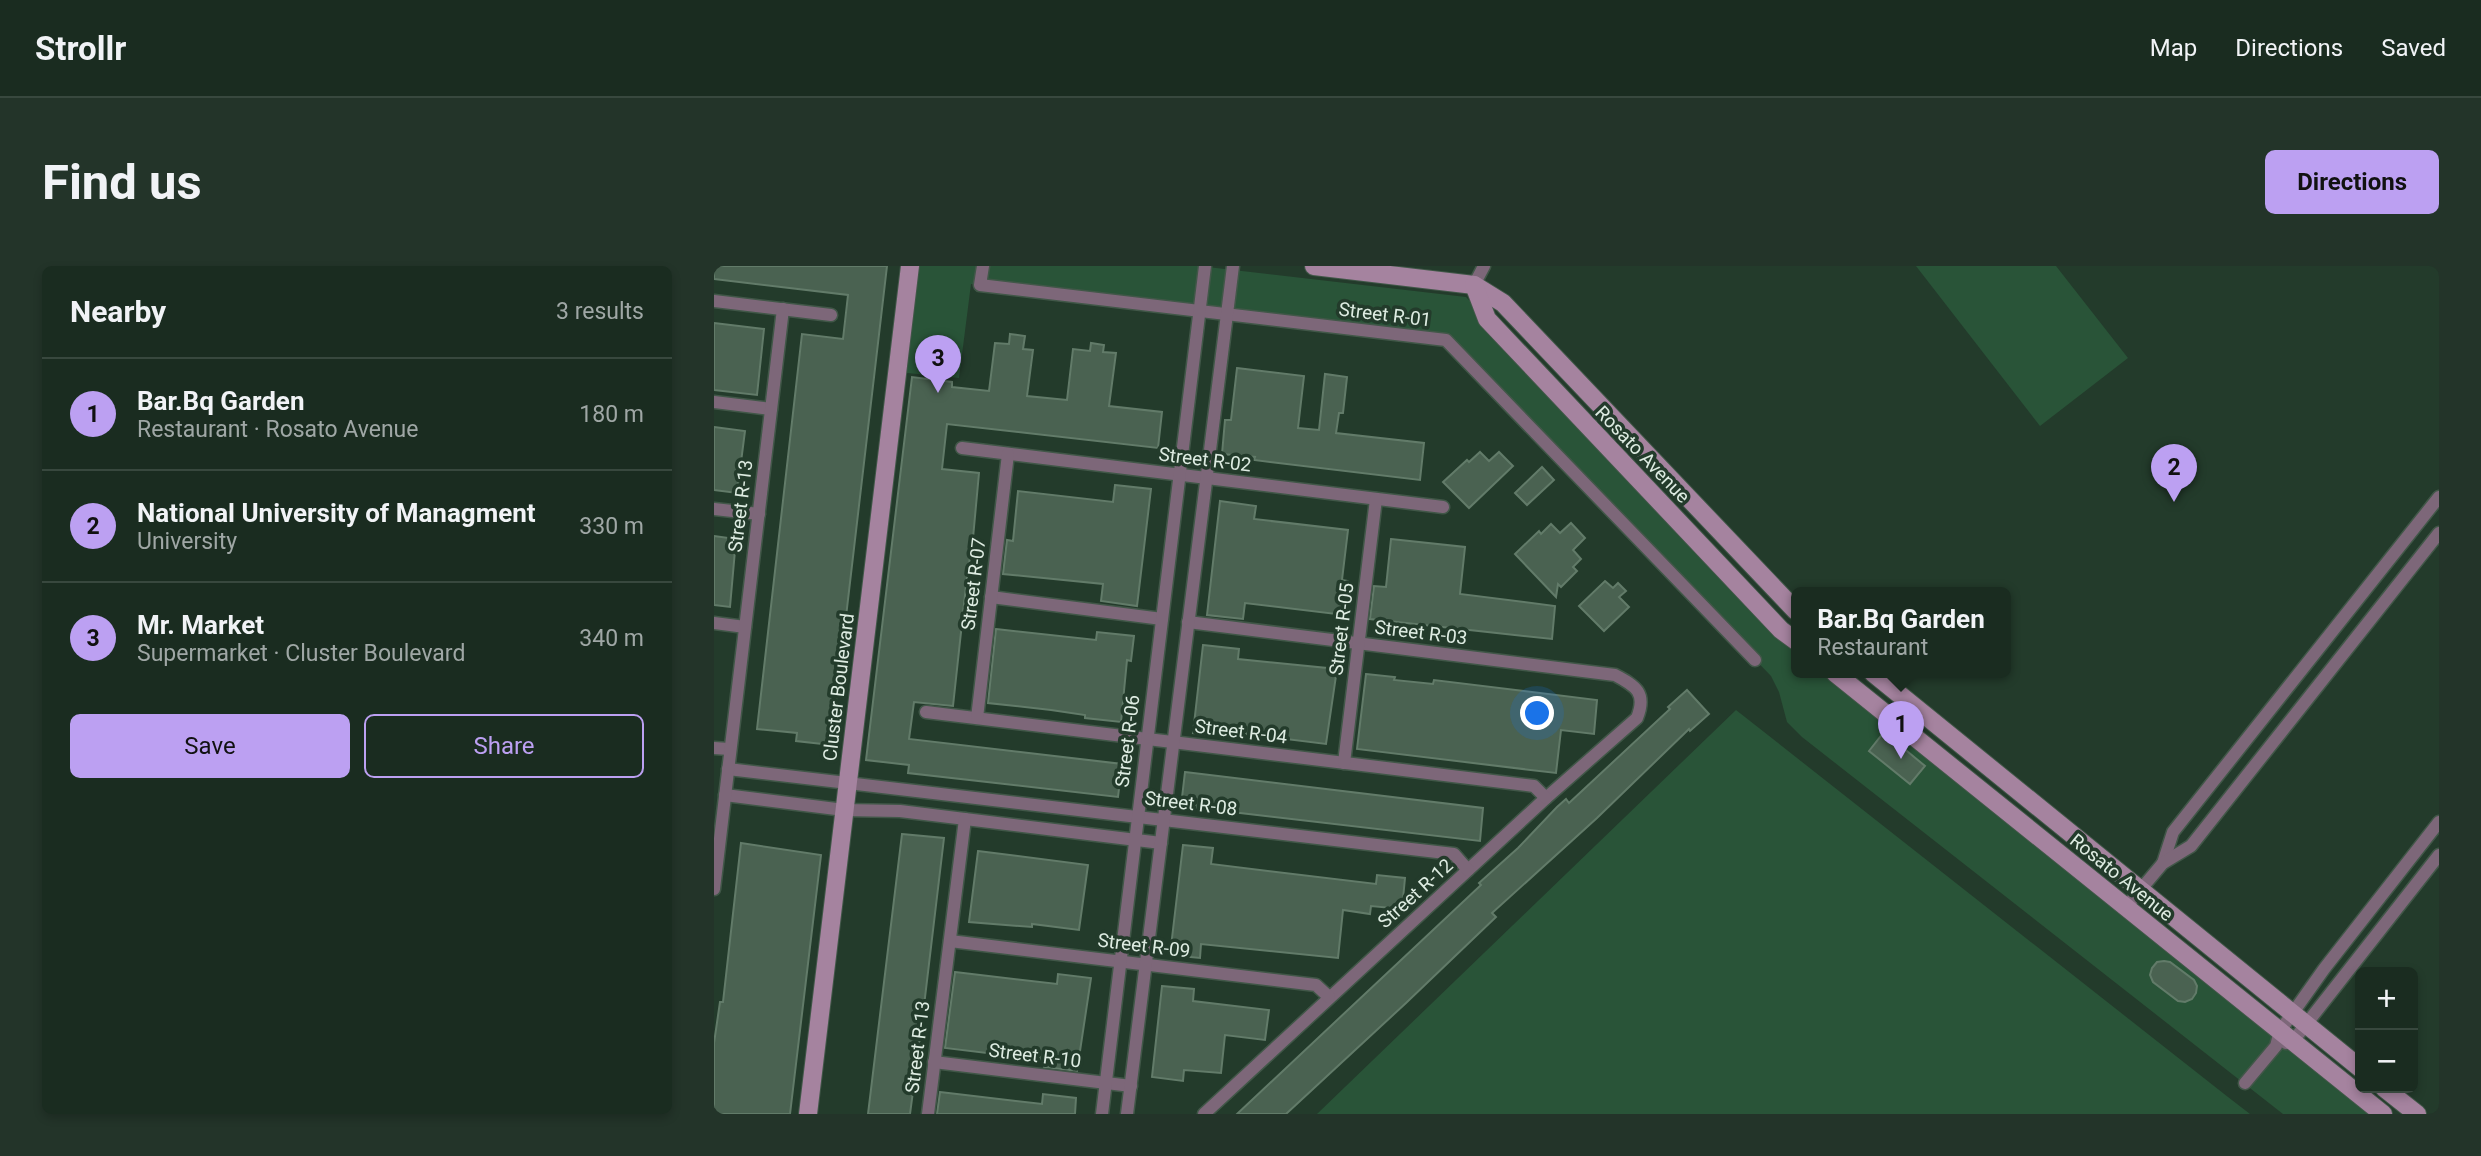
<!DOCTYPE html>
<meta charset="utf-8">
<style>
:root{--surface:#1a2c20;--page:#233429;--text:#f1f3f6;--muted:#9fa7a5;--line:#38483e;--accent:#bca0f2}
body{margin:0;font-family:Roboto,sans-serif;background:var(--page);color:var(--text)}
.controls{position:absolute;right:21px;bottom:21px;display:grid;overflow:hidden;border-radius:10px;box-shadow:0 4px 10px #0003}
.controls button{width:63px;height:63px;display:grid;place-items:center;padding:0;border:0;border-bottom:2px solid var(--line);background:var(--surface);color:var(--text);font:35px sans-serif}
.you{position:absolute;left:824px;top:448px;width:24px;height:24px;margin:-18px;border:5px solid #fff;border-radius:50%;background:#1a73e8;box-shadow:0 0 0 10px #1a73e833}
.badge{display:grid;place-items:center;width:46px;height:46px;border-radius:50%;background:var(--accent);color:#111;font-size:23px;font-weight:700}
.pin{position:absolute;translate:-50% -58px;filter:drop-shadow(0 2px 4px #0008)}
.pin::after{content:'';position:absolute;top:37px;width:24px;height:21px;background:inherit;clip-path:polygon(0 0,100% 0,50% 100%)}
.popup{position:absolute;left:1077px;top:321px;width:220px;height:91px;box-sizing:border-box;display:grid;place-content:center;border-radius:10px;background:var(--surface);filter:drop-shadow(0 2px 5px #0005);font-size:23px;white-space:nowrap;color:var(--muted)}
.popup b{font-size:26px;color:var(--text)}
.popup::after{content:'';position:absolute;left:50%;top:100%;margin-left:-14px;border:14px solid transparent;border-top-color:var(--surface)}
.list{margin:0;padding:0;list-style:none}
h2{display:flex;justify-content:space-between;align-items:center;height:91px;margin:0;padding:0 28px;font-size:30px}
h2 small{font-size:23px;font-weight:400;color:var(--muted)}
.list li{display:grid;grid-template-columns:46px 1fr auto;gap:21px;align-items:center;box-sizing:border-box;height:112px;padding:0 28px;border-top:2px solid var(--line)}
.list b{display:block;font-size:26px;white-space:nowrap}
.list p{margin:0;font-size:23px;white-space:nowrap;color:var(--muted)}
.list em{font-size:23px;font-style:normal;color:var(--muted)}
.actions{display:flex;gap:14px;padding:21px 28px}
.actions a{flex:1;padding:16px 0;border:2px solid var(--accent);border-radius:10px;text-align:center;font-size:24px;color:var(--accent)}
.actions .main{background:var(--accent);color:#111}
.map{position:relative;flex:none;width:1725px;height:848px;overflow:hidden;border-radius:10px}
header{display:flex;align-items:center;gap:42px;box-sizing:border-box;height:98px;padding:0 35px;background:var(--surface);border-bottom:2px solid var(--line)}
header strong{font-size:33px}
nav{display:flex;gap:38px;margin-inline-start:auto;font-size:24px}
.intro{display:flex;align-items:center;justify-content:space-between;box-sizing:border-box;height:168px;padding:0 42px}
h1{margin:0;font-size:49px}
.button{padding:18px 32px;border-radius:10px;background:var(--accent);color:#111;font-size:24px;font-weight:700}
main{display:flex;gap:42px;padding:0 42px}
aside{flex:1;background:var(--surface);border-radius:10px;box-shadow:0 4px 10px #0003}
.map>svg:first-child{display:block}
</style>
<header>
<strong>Strollr</strong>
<nav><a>Map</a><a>Directions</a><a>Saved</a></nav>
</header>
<div class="intro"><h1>Find us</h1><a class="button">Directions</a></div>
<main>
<aside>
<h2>Nearby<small>3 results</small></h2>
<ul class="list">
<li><span class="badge">1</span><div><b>Bar.Bq Garden</b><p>Restaurant · Rosato Avenue</p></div><em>180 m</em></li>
<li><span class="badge">2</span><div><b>National University of Managment</b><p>University</p></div><em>330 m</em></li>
<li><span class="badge">3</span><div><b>Mr. Market</b><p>Supermarket · Cluster Boulevard</p></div><em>340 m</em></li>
</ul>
<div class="actions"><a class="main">Save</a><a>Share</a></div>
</aside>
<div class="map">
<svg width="1725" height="848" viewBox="0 0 1725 848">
<rect width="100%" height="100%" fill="#233b2b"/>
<g fill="#295438">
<path d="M196 0H485L752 31 1067 364 1082 375V407H1121L1669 848H1569L1088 471 1073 456 1065 426 1057 410 732 74 257 18 245 112 183 106Z"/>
<path d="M1202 0H1342L1414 92 1326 160Z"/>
<path d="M1022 444 1514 831 1536 848H603Z"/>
</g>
<g fill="#4a6251" stroke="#627b69" stroke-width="2">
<path d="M0 0H173L117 479 82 475 83 467 43 463 88 68 129 73 134 29 0 13Z"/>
<path d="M0 57 50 63 43 129 0 124Z"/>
<path d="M296 68 311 70 309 83 319 84 313 130 353 134 359 83 376 85 377 77 390 79 389 86 402 87 395 140 448 146 444 182 233 158 228 203 265 207 259 272 253 311 239 440 200 436 195 473 408 498 404 531 194 507 195 499 152 494 198 111 238 116V121L275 125 281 77 295 78Z"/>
<path d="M523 102 590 110 584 162 605 164 611 108 633 111 629 147H625L622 167 710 177 706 214 540 194 541 191 508 188 511 154H517Z"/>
<path d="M0 161 31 165 23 227 0 224Z"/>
<path d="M766 186 775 195 785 186 799 200 755 242 729 216 753 194 755 196Z"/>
<path d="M828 201 840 214 813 239 801 227Z"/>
<path d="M401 219 437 223 423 340 387 335 389 318 289 308 293 274 299 275 304 225 399 236Z"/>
<path d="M506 235 542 240 540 253 634 264 628 314 634 315 630 349 531 337 529 353 493 349Z"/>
<path d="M857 257 871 272 859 284 867 293 859 301 863 305 847 321 844 318 842 331 801 288 825 265 827 268 837 258 846 267Z"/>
<path d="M0 270 22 273 16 341 0 339Z"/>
<path d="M677 273 751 281 746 328 841 340 838 373 656 353 660 320 672 321Z"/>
<path d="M891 315 899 322 904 317 912 325 905 331 915 341 890 365 865 340Z"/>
<path d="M282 363 382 374 383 366 420 370 417 395 413 394 407 456 371 452V449L337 444 274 437Z"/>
<path d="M489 379 525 383 524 393 623 403 612 478 515 466V471L479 467Z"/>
<path d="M652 408 681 411 680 414 719 418 720 414 883 434 880 468 847 464 842 507 643 483Z"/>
<path d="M973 424 995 448 976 465 975 463 883 552 778 647 782 651 692 737 572 848H523L767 619 765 617 804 582 843 541 852 533 855 537 956 443 954 441Z"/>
<path d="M1170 466 1211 500 1196 518 1155 485Z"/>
<path d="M471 506 769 542 766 575 467 540Z"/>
<path d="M188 568 230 572 207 765 196 848H154Z"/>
<path d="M27 577 107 589 76 848H0V777L6 736H9Z"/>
<path d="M469 579 499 582 497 598 662 618 663 609 691 612 688 643 657 640 656 648 629 644 624 692 487 678 486 692 456 689Z"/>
<path d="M264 585 374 599 365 664 318 658V661L255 656Z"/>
<path d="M1450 695 1456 696 1480 714 1483 720 1482 727 1478 733 1471 736 1464 735 1439 716 1436 709 1438 702 1443 696Z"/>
<path d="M241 706 343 718 344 708 377 712 363 805 330 801 331 794 231 782Z"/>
<path d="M448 720 480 723 479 735 555 744 551 774 511 769 507 807 470 804 469 815 438 811Z"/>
<path d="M226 826 328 838 329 828 362 832 361 848H223Z"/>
</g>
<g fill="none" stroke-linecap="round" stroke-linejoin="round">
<defs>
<g id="street">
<path d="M269 0 266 19 732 74 1041 394"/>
<path d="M760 19 770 0"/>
<path d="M0 35 117 49"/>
<path d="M0 136 57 143"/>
<path d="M248 182 729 241"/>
<path d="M0 243 45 248"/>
<path d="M277 331 448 353"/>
<path d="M474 356 901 409C922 420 933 427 923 452L832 532 490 848"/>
<path d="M0 357 31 361"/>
<path d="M212 446 820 520 832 532"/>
<path d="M263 452 294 188"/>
<path d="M0 482 15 483"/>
<path d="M630 497 662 233"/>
<path d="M14 503 740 588 754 604"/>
<path d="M11 529 130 544 186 545 447 577"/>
<path d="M1449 597 1459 566 1725 231"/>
<path d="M0 623 69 43"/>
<path d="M1412 641 1449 597 1477 580 1725 267"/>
<path d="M236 675 602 719 615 731"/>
<path d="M1572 777 1579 775 1725 589"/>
<path d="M220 796 417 820"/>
<path d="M1531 817 1562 780 1566 765 1610 703 1725 556"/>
<path d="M214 848 251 553"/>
<path d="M388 848 491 0"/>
<path d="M413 848 519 0"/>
</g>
<g id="secondary">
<path d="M600 0 760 19 789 37 1082 345"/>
<path d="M760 19 773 53 1067 364 1082 375"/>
<path d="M1121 407 1669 848"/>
<path d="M1159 407 1646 802"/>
<path d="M1670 822 1703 848"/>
<path d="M94 848 196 0"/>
</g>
</defs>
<use href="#street" stroke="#415748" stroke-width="15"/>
<use href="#secondary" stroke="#415748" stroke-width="20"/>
<use href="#street" stroke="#7d6779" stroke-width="12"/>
<use href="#secondary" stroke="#a5839f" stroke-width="18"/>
</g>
<g text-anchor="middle" stroke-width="7" stroke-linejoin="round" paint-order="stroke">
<g font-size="19" fill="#deece2" stroke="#233b2b">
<text transform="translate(671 48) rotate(7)" y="7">Street R-01</text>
<text transform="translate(929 188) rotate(46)" y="7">Rosato Avenue</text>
<text transform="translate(491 193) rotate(7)" y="7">Street R-02</text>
<text transform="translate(26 240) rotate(-83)" y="7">Street R-13</text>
<text transform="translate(259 318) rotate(-83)" y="7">Street R-07</text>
<text transform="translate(627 363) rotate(-83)" y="7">Street R-05</text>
<text transform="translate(707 366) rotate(7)" y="7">Street R-03</text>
<text transform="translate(124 421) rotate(-83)" y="7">Cluster Boulevard</text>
<text transform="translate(527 465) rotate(7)" y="7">Street R-04</text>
<text transform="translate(413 475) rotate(-83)" y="7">Street R-06</text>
<text transform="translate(477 537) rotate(7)" y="7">Street R-08</text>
<text transform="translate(1408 611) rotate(39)" y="7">Rosato Avenue</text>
<text transform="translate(701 627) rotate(-42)" y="7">Street R-12</text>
<text transform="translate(430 679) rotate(7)" y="7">Street R-09</text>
<text transform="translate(203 781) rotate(-83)" y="7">Street R-13</text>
<text transform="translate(321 789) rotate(7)" y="7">Street R-10</text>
</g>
</g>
</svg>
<div class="controls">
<button>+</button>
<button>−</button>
</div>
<div class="you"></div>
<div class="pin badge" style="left:1187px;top:493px">1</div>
<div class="popup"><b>Bar.Bq Garden</b>Restaurant</div>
<div class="pin badge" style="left:1460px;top:236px">2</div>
<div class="pin badge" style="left:224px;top:127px">3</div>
</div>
</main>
